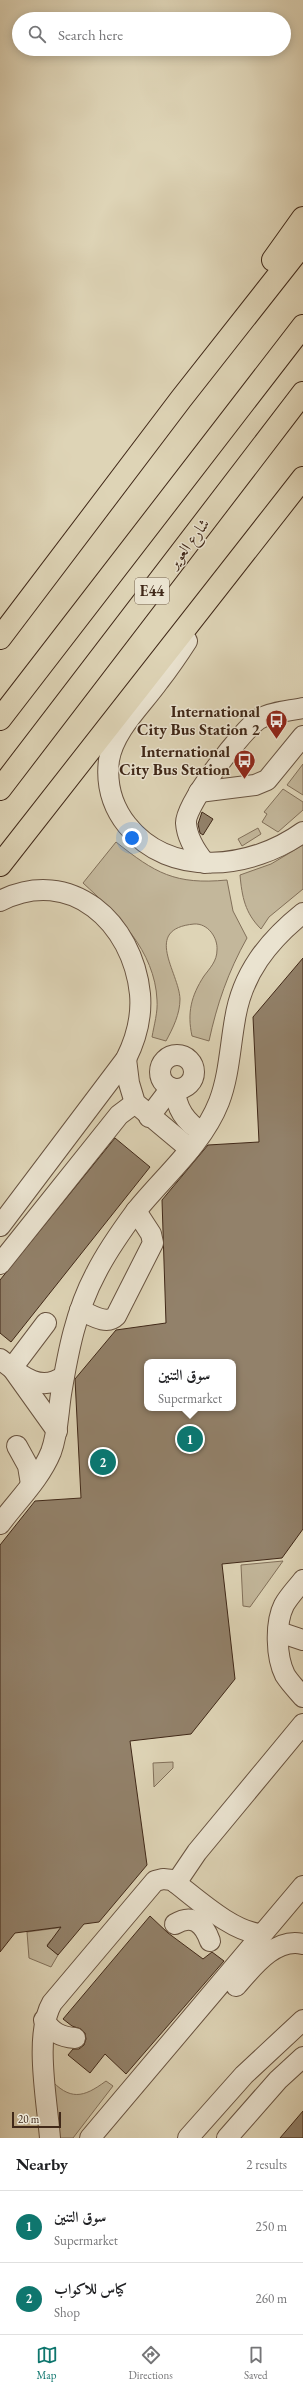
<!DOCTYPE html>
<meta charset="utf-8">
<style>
:root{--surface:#fff;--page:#f6f6f6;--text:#202124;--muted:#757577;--line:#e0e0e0;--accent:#0f766e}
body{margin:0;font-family:"EB Garamond",Amiri,serif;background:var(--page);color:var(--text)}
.scale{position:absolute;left:12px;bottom:10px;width:49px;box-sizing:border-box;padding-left:4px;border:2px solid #402818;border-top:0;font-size:11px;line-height:14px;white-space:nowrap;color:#402818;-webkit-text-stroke:3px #eae3d0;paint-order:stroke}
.you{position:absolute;left:132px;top:838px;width:14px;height:14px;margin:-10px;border:3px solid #fff;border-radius:50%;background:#1a73e8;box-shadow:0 0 0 6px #1a73e833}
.badge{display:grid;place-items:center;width:26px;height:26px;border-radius:50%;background:var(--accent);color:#fff;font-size:13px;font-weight:700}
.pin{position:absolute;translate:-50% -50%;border:2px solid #fff;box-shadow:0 1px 4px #0006}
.popup{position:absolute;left:144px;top:1359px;width:92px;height:52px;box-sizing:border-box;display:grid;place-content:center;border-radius:8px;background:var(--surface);filter:drop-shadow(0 1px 3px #0005);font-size:13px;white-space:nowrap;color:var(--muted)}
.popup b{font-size:15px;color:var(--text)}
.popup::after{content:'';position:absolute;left:50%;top:100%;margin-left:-8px;border:8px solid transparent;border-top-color:var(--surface)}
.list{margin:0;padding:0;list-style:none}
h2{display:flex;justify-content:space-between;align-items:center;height:52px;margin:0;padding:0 16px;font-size:17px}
h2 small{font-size:13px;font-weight:400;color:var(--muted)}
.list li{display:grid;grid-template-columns:26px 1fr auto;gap:12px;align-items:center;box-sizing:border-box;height:72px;padding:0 16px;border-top:1px solid var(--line)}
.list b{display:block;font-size:15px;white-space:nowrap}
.list p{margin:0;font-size:13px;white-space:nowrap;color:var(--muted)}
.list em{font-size:13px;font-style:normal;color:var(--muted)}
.icon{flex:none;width:22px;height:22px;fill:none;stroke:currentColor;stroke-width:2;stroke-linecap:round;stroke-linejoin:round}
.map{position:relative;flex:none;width:303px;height:2138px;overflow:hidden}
.search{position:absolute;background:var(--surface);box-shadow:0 2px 10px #0003;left:12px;right:12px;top:12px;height:44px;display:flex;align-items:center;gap:10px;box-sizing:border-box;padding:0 14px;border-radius:22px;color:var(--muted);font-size:15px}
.sheet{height:196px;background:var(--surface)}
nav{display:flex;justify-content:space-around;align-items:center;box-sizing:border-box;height:56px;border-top:1px solid var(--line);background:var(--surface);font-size:11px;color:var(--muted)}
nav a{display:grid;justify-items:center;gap:2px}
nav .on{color:var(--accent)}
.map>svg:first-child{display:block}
</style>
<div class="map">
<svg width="303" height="2138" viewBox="0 0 303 2138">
<rect width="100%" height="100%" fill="#ded4b6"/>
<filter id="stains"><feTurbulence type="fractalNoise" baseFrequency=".005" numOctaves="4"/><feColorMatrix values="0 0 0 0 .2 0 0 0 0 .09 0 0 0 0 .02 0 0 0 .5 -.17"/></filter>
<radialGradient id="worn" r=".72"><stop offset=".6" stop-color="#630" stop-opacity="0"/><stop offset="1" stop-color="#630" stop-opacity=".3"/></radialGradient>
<g fill="#c3b79b" stroke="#82705a">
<path d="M303 764V795L287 785Z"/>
<path d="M283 789 303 802V810L278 832 262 822 267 814 264 812Z"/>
<path d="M258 828 261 834 242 846 238 839Z"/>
<path d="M116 842C155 873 175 885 227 880L233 911 247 938C228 972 217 1004 209 1041L192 1036C187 1013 191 996 204 976 210 968 217 961 217 950 218 938 208 923 194 924 142 929 179 972 180 999 180 1014 173 1028 166 1041L152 1037C154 1025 158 1012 157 1000 155 951 117 914 83 883Z"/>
<path d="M303 845V889L269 917 261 929C245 913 242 897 240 875L271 864Z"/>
<path d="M283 1561 250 1607 243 1606 241 1565Z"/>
<path d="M173 1762V1768L154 1787 153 1763Z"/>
<path d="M72 1926 59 1946 51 1940 47 1945 58 1955 51 1967 29 1958 27 1932Z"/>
<path d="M49 2078C70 2101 83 2098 106 2081L113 2086 73 2138H56Z"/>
</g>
<g fill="#92816a" stroke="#402818" fill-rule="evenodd">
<path d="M202 812 213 819 203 835 200 833 198 824Z"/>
<path d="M303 958V1529L282 1558 222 1564 235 1679 191 1734 130 1741 147 1865 99 1922 84 1924 58 1955 47 1946 61 1927 15 1933 0 1952V1545L35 1501 81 1498 75 1379 116 1330 166 1323 162 1200 208 1145 259 1142 253 1017ZM147 1362H233V1408H147Z"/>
<path d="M115 1138 150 1167 11 1342 0 1333V1280Z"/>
<path d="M150 1916 168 1933 203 1959 212 1952 224 1961 126 2074 105 2054 90 2073 68 2055 73 2049H79L84 2045 86 2039 85 2033 81 2029 72 2026 63 2019Z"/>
<path d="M303 2111V2138H280Z"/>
</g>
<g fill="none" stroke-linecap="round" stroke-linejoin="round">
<defs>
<g id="minor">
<path d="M187 641C178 655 169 668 159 681 142 705 114 730 109 760 106 784 112 806 127 825 170 879 252 869 303 832"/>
<path d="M199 792 255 785 267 780 303 736"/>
<path d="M205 863C196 852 187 838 186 823 185 804 243 729 259 719 271 712 289 711 303 708"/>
<path d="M0 901C71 865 133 923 140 994 142 1017 136 1039 126 1059L0 1226"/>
<circle cx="177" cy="1072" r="17"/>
<path d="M126 1059 129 1083 135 1103 190 1149"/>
<path d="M175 1089C176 1108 185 1122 202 1132"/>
<path d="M149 1117 171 1088"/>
<path d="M0 1264 119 1115 135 1103"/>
<path d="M80 1310C90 1314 106 1326 116 1316L153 1243 151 1234 136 1211"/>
<path d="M46 1323 12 1368 57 1431"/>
<path d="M0 1359C19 1374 40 1394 64 1376"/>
<path d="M17 1446 28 1466 31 1484"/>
<path d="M0 1524C17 1501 40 1479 51 1452 58 1433 58 1414 61 1394 68 1352 76 1310 96 1273 107 1251 122 1230 136 1211 164 1176 202 1145 219 1102 229 1076 230 1047 235 1019 242 974 268 941 303 913"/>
<path d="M303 1580C297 1588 289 1596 284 1605 275 1623 276 1657 285 1675 290 1683 297 1690 303 1697"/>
<path d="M279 1632 303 1640"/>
<path d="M176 1883 197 1852 303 1724"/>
<path d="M175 1924C193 1913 204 1924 210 1941"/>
<path d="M236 1986C252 1968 275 1937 303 1944"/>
<path d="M44 2020C52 2032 60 2037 75 2038"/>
<path d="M50 2138C47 2101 34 2034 52 2003L155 1881 163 1879 172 1880C196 1898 233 1933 262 1934"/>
<path d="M90 2138 303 1886"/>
<path d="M188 2138 244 2075 303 2020"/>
<path d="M227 2138 278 2080 303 2057"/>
</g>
<g id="major">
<path d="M273 260 303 218"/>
<path d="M0 638 181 399 303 244"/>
<path d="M0 865 303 478"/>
</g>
<g id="highway">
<path d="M0 719 303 326"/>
<path d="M0 789 303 393"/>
</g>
</defs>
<use href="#minor" stroke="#685340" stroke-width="22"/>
<use href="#major" stroke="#402818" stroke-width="24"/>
<use href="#highway" stroke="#402818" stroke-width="24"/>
<use href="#minor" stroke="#eae3d0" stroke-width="20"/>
<use href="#major" stroke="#ded4b6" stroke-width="22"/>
<use href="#highway" stroke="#ded4b6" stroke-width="22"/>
</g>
<defs>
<symbol id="bus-pin" viewBox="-11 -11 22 30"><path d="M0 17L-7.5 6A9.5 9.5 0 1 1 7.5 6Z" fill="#8f2418" stroke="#eae3d0"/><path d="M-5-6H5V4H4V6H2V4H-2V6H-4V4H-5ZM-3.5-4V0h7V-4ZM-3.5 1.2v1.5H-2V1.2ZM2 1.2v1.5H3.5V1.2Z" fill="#fff"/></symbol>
</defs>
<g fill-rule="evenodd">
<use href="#bus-pin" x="264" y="708" width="25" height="34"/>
<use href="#bus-pin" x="232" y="748" width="25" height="34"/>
</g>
<g text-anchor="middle" stroke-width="3" stroke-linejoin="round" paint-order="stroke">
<rect fill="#eae3d0" stroke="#73604f" stroke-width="1" x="135" y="578" width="34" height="26" rx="3"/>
<g font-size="15" font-weight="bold" fill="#402818">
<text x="152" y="596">E44</text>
</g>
<g font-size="16" fill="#402818" stroke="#eae3d0">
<text transform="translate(188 543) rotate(-53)" y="6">شارع العوير</text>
</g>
<g font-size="16" font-weight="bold" fill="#402818" stroke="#eae3d0" text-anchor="end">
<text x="260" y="717">International<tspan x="260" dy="18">City Bus Station 2</tspan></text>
<text x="230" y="757">International<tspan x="230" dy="18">City Bus Station</tspan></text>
</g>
</g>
<rect width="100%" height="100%" filter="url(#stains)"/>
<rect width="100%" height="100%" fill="url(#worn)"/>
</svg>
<div class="scale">20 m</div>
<div class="you"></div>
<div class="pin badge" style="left:190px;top:1439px">1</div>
<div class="popup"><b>سوق التنين</b>Supermarket</div>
<div class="pin badge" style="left:103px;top:1462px">2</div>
<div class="search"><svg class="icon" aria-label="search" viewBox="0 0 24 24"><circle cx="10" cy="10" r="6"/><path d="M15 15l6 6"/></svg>Search here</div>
</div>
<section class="sheet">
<h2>Nearby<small>2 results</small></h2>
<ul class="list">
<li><span class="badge">1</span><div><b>سوق التنين</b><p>Supermarket</p></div><em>250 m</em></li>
<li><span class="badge">2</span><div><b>كياس للاكواب</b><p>Shop</p></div><em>260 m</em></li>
</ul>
</section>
<nav>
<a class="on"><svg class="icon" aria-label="map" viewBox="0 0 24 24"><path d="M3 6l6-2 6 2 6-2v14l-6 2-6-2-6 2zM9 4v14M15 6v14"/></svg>Map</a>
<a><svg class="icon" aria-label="directions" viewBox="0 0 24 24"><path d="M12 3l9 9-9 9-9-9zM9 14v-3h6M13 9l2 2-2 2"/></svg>Directions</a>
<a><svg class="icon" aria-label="saved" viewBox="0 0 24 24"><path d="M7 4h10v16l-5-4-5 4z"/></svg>Saved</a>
</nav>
